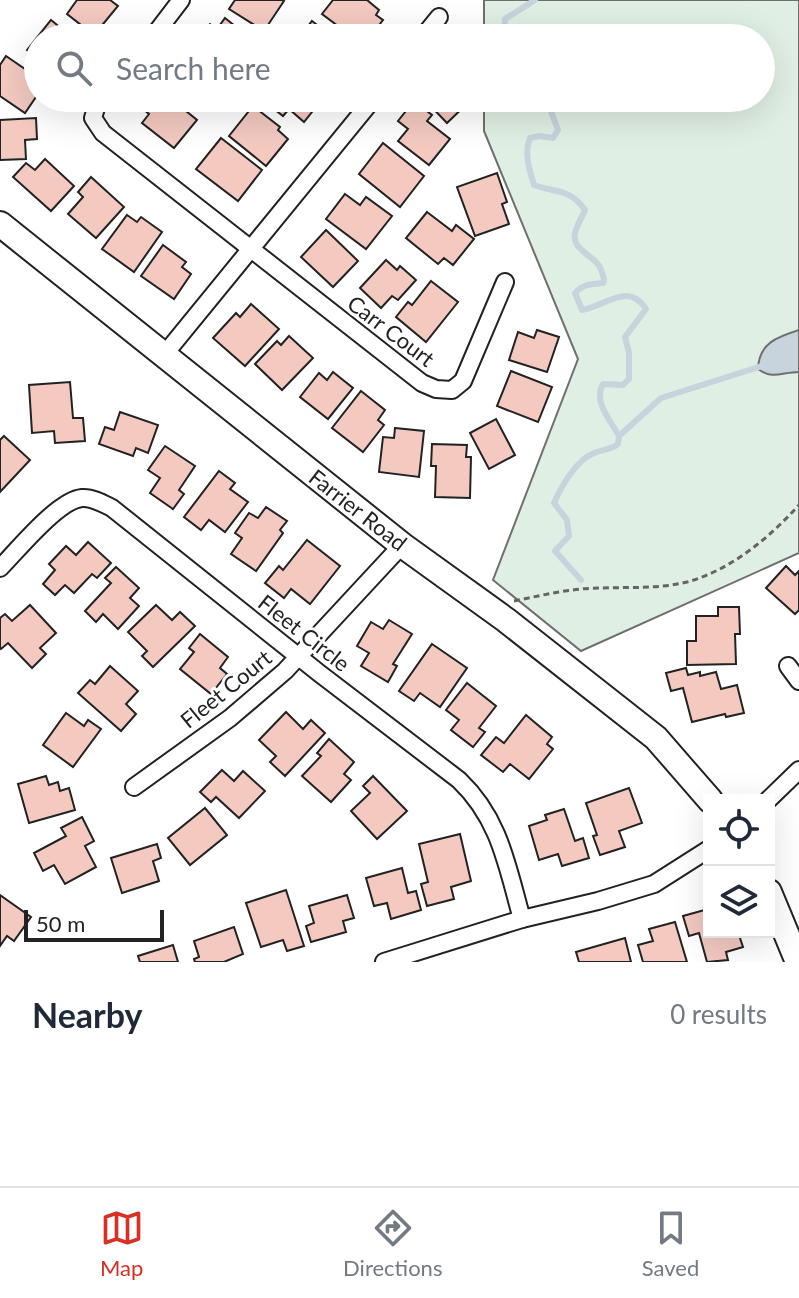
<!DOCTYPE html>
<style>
:root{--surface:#fff;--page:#f2f2f3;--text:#1f2937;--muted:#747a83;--line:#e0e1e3;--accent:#d93025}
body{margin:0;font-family:Lato,sans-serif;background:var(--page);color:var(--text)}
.controls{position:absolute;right:24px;bottom:24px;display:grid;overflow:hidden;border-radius:0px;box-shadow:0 8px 32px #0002}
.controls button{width:72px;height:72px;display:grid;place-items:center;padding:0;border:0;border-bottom:2px solid var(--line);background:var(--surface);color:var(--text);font:40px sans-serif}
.scale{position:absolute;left:24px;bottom:20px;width:140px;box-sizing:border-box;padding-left:8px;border:4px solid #222;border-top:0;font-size:22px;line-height:28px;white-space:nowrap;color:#222;-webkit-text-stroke:6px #fff;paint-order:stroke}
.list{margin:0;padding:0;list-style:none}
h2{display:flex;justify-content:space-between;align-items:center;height:104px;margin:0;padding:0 32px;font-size:34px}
h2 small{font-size:26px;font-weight:400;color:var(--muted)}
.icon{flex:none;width:44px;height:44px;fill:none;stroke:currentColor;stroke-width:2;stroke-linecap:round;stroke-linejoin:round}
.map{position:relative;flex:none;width:799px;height:962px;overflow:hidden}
.search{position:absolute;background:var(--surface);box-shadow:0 8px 32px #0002;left:24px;right:24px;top:24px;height:88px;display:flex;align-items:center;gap:20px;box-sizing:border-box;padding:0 28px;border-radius:44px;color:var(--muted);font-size:30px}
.sheet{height:224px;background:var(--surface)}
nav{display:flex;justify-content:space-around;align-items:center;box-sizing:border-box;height:112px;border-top:2px solid var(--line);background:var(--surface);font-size:22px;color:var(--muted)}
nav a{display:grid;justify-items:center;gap:4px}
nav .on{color:var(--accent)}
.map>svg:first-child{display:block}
</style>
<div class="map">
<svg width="799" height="962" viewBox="0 0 799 962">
<rect width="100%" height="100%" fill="#fff"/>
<path fill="#e0efe3" stroke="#6f6f6f" stroke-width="2" d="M484 0H799V553L581 651 493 580 578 359 484 131V98H761V38H484Z"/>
<path fill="#c7d3dd" stroke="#6f6f6f" stroke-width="2" d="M799 330V372C782 372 773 380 758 369 759 343 777 337 799 330Z"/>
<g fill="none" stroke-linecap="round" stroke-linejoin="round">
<g stroke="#c7d3dd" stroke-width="6">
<path d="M504 38 505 19 535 0"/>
<path d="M546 98 558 130 553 138 539 136 530 138C524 153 529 169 534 185 555 193 570 188 585 210 583 216 579 221 577 227 568 246 586 252 596 262 601 267 603 274 604 280L603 283C591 284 583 284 575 293L582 310C606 306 628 281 646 309L625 337 629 353V379L623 385 603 384C593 401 610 420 619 436"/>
<path d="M581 580 555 551 569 536 567 520 554 503C561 487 576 460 594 453 603 449 611 450 618 444L619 436 661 398 765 365"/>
</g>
</g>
<g fill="#f3c9c0" stroke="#222" stroke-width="2">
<path d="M77 0H110L118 6 94 35 67 14Z"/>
<path d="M235 0H282L284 1 264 31 229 9Z"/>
<path d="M333 0H367L379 10 376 15 383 20 369 38H354L322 14Z"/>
<path d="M225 18 250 38H198L210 24 217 29Z"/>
<path d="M51 20 73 38H38V59L27 50Z"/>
<path d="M312 21 334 38H299Z"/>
<path d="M6 56 28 71 31 65 38 70V94L25 113 0 96V65Z"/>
<path d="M152 98H170L197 120 174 148 142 123 149 114 143 109Z"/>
<path d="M260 98H323L304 122 289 109 283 116Z"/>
<path d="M423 98H473L447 123Z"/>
<path d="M414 101 432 115 427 121 450 139 429 165 398 141 408 129 398 121Z"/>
<path d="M253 106 280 127 278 130 288 139 266 166 229 136Z"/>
<path d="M36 118 37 139 25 140 26 159 0 160V120Z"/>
<path d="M221 138 262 170 238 201 196 169Z"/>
<path d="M383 143 424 176 400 207 359 174Z"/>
<path d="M45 159 74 186 51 211 13 177 26 163 35 170Z"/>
<path d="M497 173 507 202 502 204 509 224 475 236 457 187Z"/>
<path d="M91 177 124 207 96 238 68 214 83 197 78 192Z"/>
<path d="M345 194 360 205 366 197 392 216 366 249 326 219Z"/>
<path d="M427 212 452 231 456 225 474 239 453 265 444 258 438 264 406 238Z"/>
<path d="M127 215 137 222 141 217 162 232 134 272 102 249Z"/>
<path d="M326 230 358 261 333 287 301 257Z"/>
<path d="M163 245 186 262 182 267 191 274 174 299 141 276Z"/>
<path d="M386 260 397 270 400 266 416 280 398 300 392 296 381 308 360 288Z"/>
<path d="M431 281 458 302 426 342 396 317 408 302 412 305Z"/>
<path d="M251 304 279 329 245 366 213 338 236 313 240 317Z"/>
<path d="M537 330 559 337 547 372 509 360 518 332 534 338Z"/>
<path d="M289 336 313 358 282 390 255 364 277 341 281 345Z"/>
<path d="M511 371 552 387 538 422 497 406Z"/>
<path d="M333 372 353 388 328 419 300 397 319 373 327 380Z"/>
<path d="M70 382 73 418H83L85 441 55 443 54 431 32 433 29 385Z"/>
<path d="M361 391 385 410 378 420 384 425 363 452 332 428Z"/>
<path d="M120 412 158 425 148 453 136 448 133 456 99 444 105 427 114 430Z"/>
<path d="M496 419 515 455 489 469 470 433Z"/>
<path d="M395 428 424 431 419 477 379 472 383 437 394 438Z"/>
<path d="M4 436 30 460 0 492V440Z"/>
<path d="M432 444 467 445 466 457H471L470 498 435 497 436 466H431Z"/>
<path d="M165 446 195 466 179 490 184 494 173 509 150 493 160 478 148 470Z"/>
<path d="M219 471 235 483 230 489 248 502 225 532 209 520 201 530 184 517Z"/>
<path d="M266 507 287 521 280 530 283 533 256 571 231 554 242 538 235 533 249 513 258 518Z"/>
<path d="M307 540 340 566 310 604 291 589 284 598 265 583 279 566 283 570Z"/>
<path d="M88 542 111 563 97 578 92 574 74 593 65 585 55 595 43 584 55 570 49 564 66 546 76 555Z"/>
<path d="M786 566 795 575 799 571V610L795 614 766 588Z"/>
<path d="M116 567 139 588 130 598 139 606 118 629 103 614 96 622 85 611 111 583 105 578Z"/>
<path d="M30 605 56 633 40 648 46 654 32 668 8 643 1 649 0 647V618L5 614 12 621Z"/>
<path d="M156 605 172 620 180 612 195 626 153 667 142 656 147 651 128 632Z"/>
<path d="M718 607H739L740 634H735L736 664 687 665V641H696V616H718Z"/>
<path d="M389 620 412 634 393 664 397 666 388 682 361 666 369 653 357 646 371 622 383 629Z"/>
<path d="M200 634 228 657 220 668 227 674 211 694 180 669 194 652 189 648Z"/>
<path d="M432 644 467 668 440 707 420 693 414 701 399 691Z"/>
<path d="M110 666 138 691 126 704 136 714 121 731 78 693 90 680 95 684Z"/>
<path d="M686 668 688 675 700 672V676L716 672 721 689 737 685 744 713 726 717 725 714 692 722 683 688 671 691 666 673Z"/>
<path d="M467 683 496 706 479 728 485 732 473 747 451 730 459 720 446 710Z"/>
<path d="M286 712 303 729 311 720 325 733 285 776 270 762 276 756 259 740Z"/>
<path d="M66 713 84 726 88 720 101 729 73 767 43 745Z"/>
<path d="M526 715 552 737 547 744 553 749 529 779 510 764 503 772 481 755 496 737 504 743Z"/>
<path d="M329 739 354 762 344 774 351 780 331 802 302 776 321 756 317 753Z"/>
<path d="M222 770 234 781 243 771 265 791 239 818 216 797 211 802 200 792Z"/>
<path d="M46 776 49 785 58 782 60 791 69 788 75 810 29 823 18 784Z"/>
<path d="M373 776 407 811 377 839 351 811 370 793 363 786Z"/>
<path d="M629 788 642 823 619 831 625 847 600 855 593 836 597 835 586 803Z"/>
<path d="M205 808 227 835 190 865 168 838Z"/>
<path d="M564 809 575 841 583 838 589 858 562 866 558 854 539 860 529 826 547 820 545 815Z"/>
<path d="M82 817 94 841 85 846 96 867 65 884 54 865 43 871 34 853 66 836 61 828Z"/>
<path d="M460 834 471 881 451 887 454 899 427 906 421 884 428 882 419 844Z"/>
<path d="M157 844 161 858 153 861 159 881 122 893 111 858Z"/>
<path d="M402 868 408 893 416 891 421 910 391 919 387 903 374 906 366 878Z"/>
<path d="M286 890 304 946 287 951 283 940 261 947 246 903Z"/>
<path d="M0 895 31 917 14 941 7 936 0 946Z"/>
<path d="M347 895 354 918 343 921 346 932 311 942 306 926 314 923 309 906Z"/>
<path d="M708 909 709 932H738L743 947 726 952 728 960 707 962 699 933 689 936 683 916Z"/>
<path d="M675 922 687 962H643L638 945 653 941 649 929Z"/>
<path d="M234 927 243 954 224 962H195L194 959 199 957 194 941Z"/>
<path d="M625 938 631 962H579L576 952Z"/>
<path d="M173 945 178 962H140L138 956Z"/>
</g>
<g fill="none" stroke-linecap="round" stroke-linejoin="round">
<defs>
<g id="street">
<path d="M152 38 181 0"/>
<path d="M422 38 439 17"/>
<path d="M99 98 93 118 103 133 422 383 436 389 452 390 463 381 505 282"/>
<path d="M164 355 374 98"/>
<path d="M0 568C17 551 58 500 82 498 92 497 104 504 112 508L319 673 459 780C500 819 507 866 522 919"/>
<path d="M788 666 799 681"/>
<path d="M134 787 230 718 285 671 402 545"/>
<path d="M768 800 799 770"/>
<path d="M384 962 522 919 598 901 654 884 709 849"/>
</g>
<g id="secondary">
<path d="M0 224 402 545 506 620 656 738 710 800"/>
<path d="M769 892 798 962"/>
</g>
</defs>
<use href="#street" stroke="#222" stroke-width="20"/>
<use href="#secondary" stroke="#222" stroke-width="28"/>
<path stroke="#646464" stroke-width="3" stroke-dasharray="6 4" stroke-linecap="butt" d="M514 601C543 595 572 588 601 588 630 587 659 589 687 582 731 570 769 538 799 505"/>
<use href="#street" stroke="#fff" stroke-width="16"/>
<use href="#secondary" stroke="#fff" stroke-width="24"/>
</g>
<g text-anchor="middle" stroke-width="6" stroke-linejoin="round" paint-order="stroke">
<g font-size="22" fill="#222" stroke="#fff">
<text transform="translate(391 331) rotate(37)" y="8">Carr Court</text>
<text transform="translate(358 510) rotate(38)" y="8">Farrier Road</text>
<text transform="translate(304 633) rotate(38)" y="8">Fleet Circle</text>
<text transform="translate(226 689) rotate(-39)" y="8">Fleet Court</text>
</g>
</g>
</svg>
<div class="controls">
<button><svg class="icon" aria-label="locate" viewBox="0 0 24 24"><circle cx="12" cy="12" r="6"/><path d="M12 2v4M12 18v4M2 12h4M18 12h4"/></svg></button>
<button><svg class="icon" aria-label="layers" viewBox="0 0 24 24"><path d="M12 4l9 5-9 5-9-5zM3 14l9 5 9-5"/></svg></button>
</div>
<div class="scale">50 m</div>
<div class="search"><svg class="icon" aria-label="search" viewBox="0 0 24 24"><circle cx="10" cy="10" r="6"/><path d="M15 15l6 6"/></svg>Search here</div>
</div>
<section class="sheet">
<h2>Nearby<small>0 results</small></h2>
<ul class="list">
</ul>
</section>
<nav>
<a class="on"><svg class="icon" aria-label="map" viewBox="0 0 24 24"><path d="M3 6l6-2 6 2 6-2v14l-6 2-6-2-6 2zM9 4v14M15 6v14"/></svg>Map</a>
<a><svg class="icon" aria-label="directions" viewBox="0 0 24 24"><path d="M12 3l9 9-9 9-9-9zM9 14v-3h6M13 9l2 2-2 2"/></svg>Directions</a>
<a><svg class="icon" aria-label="saved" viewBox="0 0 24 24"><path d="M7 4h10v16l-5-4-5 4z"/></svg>Saved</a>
</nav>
